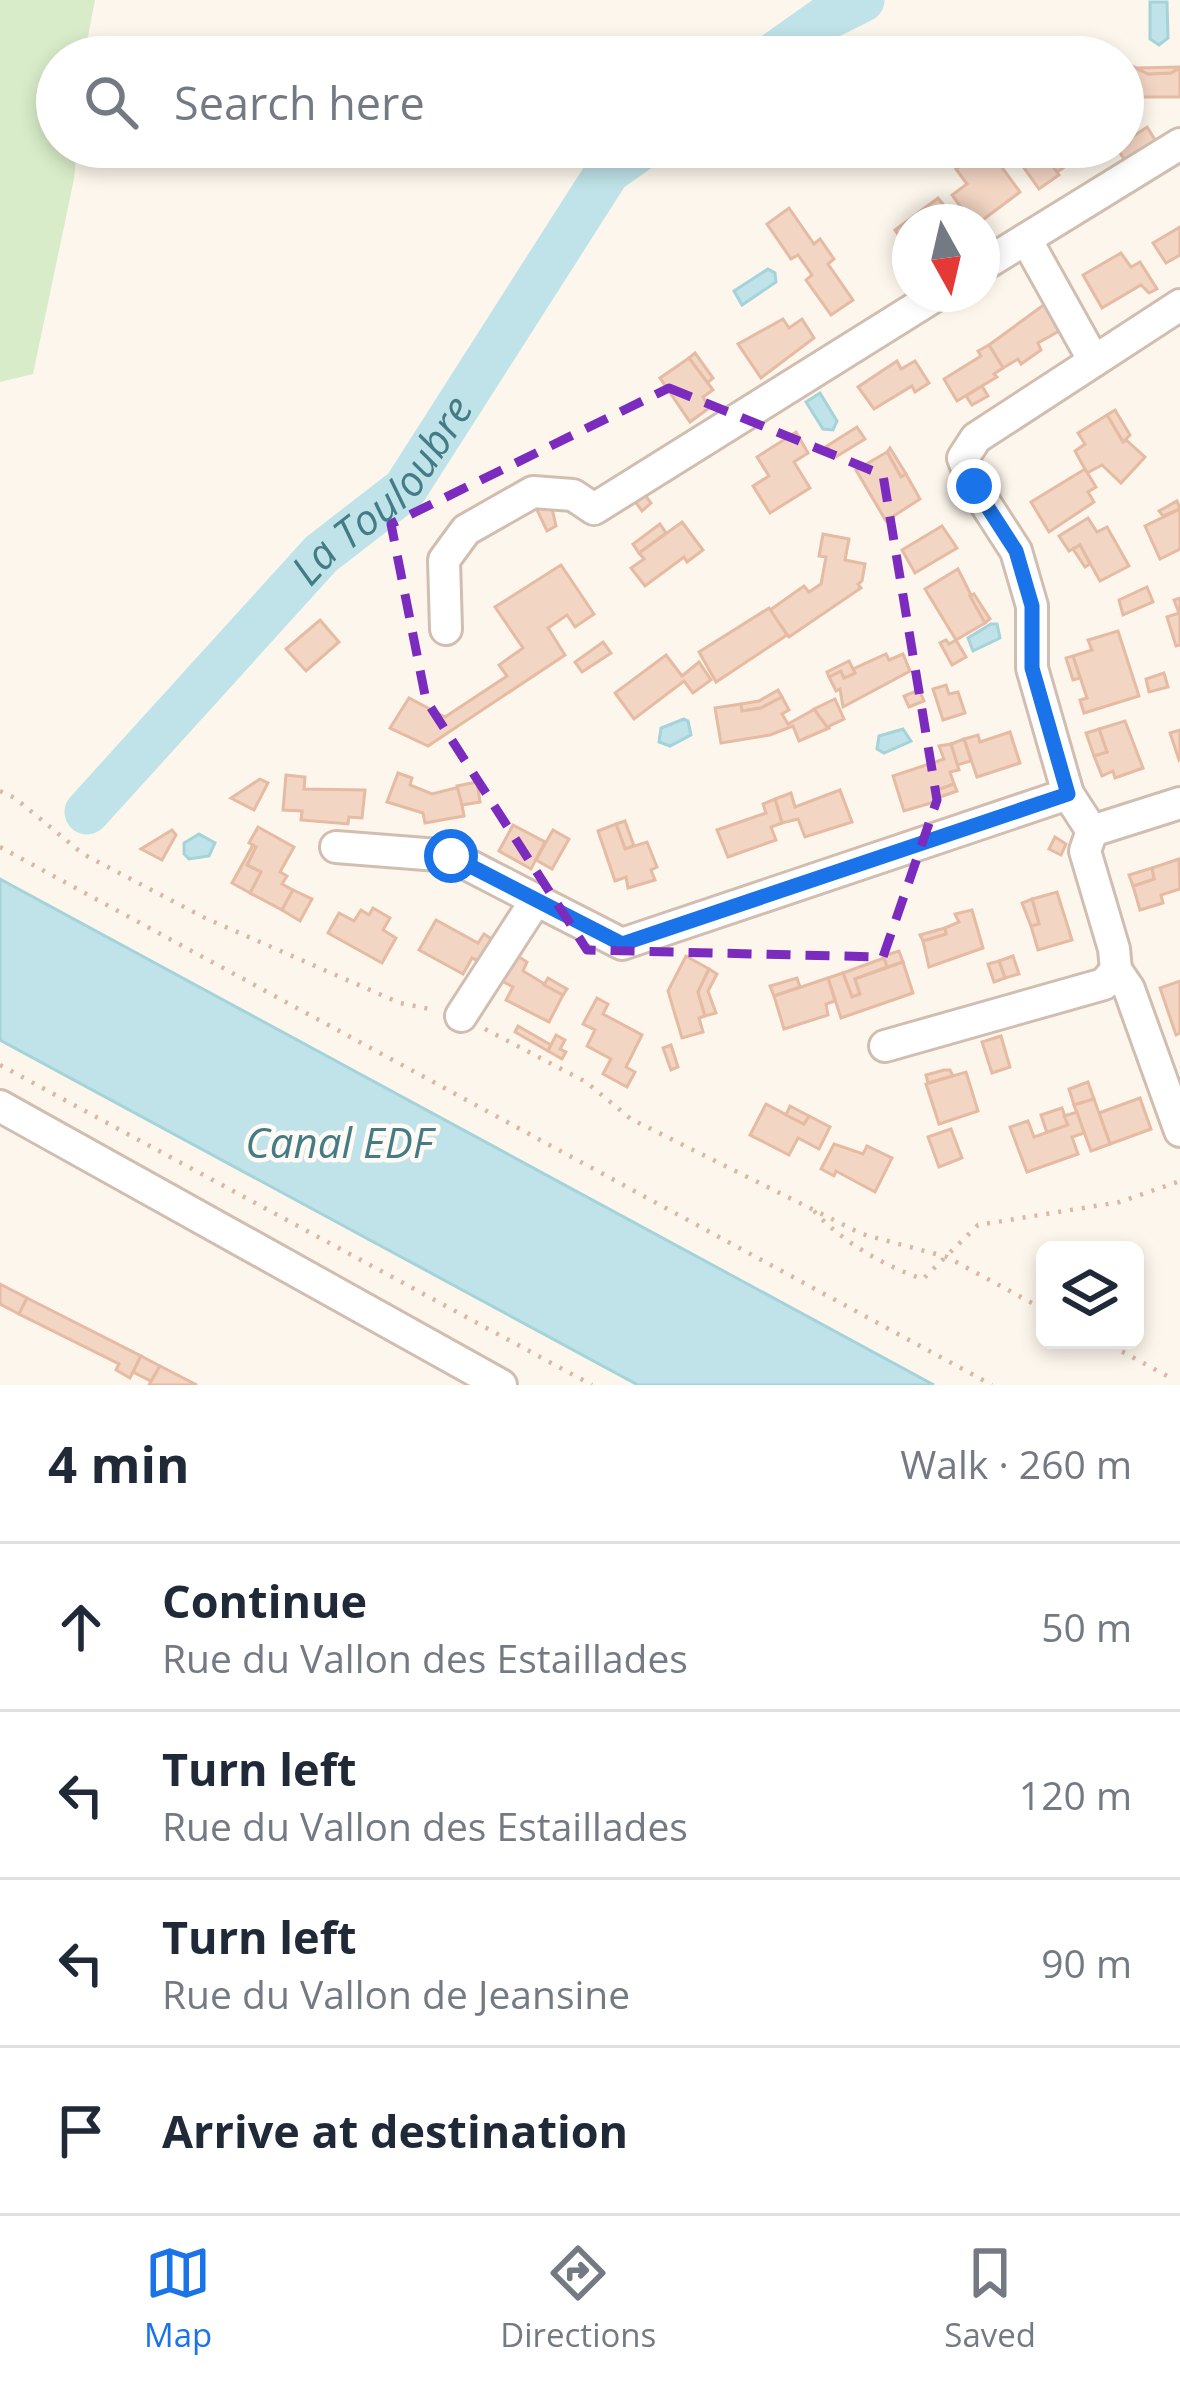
<!DOCTYPE html>
<meta charset="utf-8">
<style>
:root{--surface:#fff;--page:#f6f6f7;--text:#1f2937;--muted:#747a83;--line:#e0e1e3;--accent:#1a73e8}
body{margin:0;font-family:"Open Sans",sans-serif;background:var(--page);color:var(--text)}
.controls{position:absolute;right:36px;bottom:36px;display:grid;overflow:hidden;border-radius:18px;box-shadow:0 6px 18px #0003}
.controls button{width:108px;height:108px;display:grid;place-items:center;padding:0;border:0;border-bottom:3px solid var(--line);background:var(--surface);color:var(--text);font:60px sans-serif}
.compass{position:absolute;left:892px;top:204px;width:108px;height:108px;border-radius:50%;background:var(--surface);box-shadow:0 6px 18px #0003;rotate:172deg}
.stop{position:absolute;width:36px;height:36px;margin:-27px;border:9px solid #1a73e8;border-radius:50%;background:#fff}
.stop.end{background:#1a73e8;border-color:#fff;box-shadow:0 3px 12px #0008}
.list{margin:0;padding:0;list-style:none}
h2{display:flex;justify-content:space-between;align-items:center;height:156px;margin:0;padding:0 48px;font-size:51px}
h2 small{font-size:39px;font-weight:400;color:var(--muted)}
.list li{display:grid;grid-template-columns:78px 1fr auto;gap:36px;align-items:center;box-sizing:border-box;height:168px;padding:0 48px;border-top:3px solid var(--line)}
.list b{display:block;font-size:45px;white-space:nowrap}
.list p{margin:0;font-size:39px;white-space:nowrap;color:var(--muted)}
.list em{font-size:39px;font-style:normal;color:var(--muted)}
.icon{flex:none;width:66px;height:66px;fill:none;stroke:currentColor;stroke-width:2;stroke-linecap:round;stroke-linejoin:round}
.map{position:relative;flex:none;width:1180px;height:1385px;overflow:hidden}
.search{position:absolute;background:var(--surface);box-shadow:0 6px 18px #0003;left:36px;right:36px;top:36px;height:132px;display:flex;align-items:center;gap:30px;box-sizing:border-box;padding:0 42px;border-radius:66px;color:var(--muted);font-size:45px}
.sheet{height:828px;background:var(--surface)}
nav{display:flex;justify-content:space-around;align-items:center;box-sizing:border-box;height:168px;border-top:3px solid var(--line);background:var(--surface);font-size:33px;color:var(--muted)}
nav a{display:grid;justify-items:center;gap:6px}
nav .on{color:var(--accent)}
.map>svg:first-child{display:block}
</style>
<div class="map">
<svg width="1180" height="1385" viewBox="0 0 1180 1385">
<rect width="100%" height="100%" fill="#fdf6ec"/>
<path fill="#d8ecc9" d="M0 0H95L84 57H57V147H77L74 179 33 374 0 382Z"/>
<g fill="#bfe3e8" stroke="#a5d3da" stroke-width="3">
<path d="M1150 2H1167L1168 38 1159 45 1150 39Z"/>
<path d="M768 269 775 273 776 282 742 305 734 291Z"/>
<path d="M820 393 837 421 833 430 823 429 806 402Z"/>
<path d="M991 624H997L1000 638 973 651 968 638Z"/>
<path d="M684 719 688 721 691 735 670 746 659 742 661 728Z"/>
<path d="M903 729 911 741 884 753 877 749 879 736Z"/>
<path d="M199 834 215 843 209 856 189 859 184 854V843Z"/>
<path d="M0 879 934 1385H638L0 1040Z"/>
</g>
<g fill="none" stroke-linecap="round" stroke-linejoin="round">
<g stroke="#bfe3e8" stroke-width="45">
<path d="M771 57 826 18 862 0"/>
<path id="s1" d="M87 812 321 554 405 489 608 171 642 147"/>
</g>
</g>
<g fill="#f3d5c3" stroke="#e6bba3" stroke-width="3">
<path d="M1123 61 1148 74 1171 73 1180 68V97H1123Z"/>
<path d="M1180 67 1171 73 1148 74 1136 68Z"/>
<path d="M1147 127 1159 146 1128 165 1116 147H1123V143Z"/>
<path d="M987 147 1020 192 980 222H972L952 195 967 184 956 169Z"/>
<path d="M1044 147H1082L1085 153 1057 172 1040 149Z"/>
<path d="M1042 151 1059 175 1039 189 1022 165Z"/>
<path d="M938 198 957 222H910V251L895 230Z"/>
<path d="M789 208 814 244 820 239 834 259 828 264 853 300 831 315 806 280 812 275 798 255 791 259 767 224Z"/>
<path d="M1180 227V255L1166 263 1153 243Z"/>
<path d="M1121 253 1131 267 1140 262 1157 289 1149 293 1141 285 1102 308 1083 275Z"/>
<path d="M1045 304 1061 330 1038 343 1041 350 1021 364 1018 359 1003 368 989 345Z"/>
<path d="M783 319 789 328 802 319 814 338 761 378 738 344Z"/>
<path d="M989 345 1003 368 994 374 997 377 957 401 944 379 981 356 978 351Z"/>
<path d="M695 353 713 378 707 383 689 358Z"/>
<path d="M689 358 713 390 703 397 709 408 690 422 660 378Z"/>
<path d="M897 361 901 369 915 361 929 383 915 392 912 386 874 409 858 387Z"/>
<path d="M982 386 988 396 972 405 966 396Z"/>
<path d="M1115 410 1130 435 1123 442 1107 415Z"/>
<path d="M1107 415 1123 442 1126 440 1145 457 1121 483 1102 465 1087 473 1075 451 1085 444 1078 433Z"/>
<path d="M857 427 865 439 834 458 827 446Z"/>
<path d="M796 432 808 453 794 462 810 488 770 513 753 486 769 476 757 457Z"/>
<path d="M890 448 906 474 901 477 887 452Z"/>
<path d="M887 452 901 477 906 474 920 499 886 521 856 470Z"/>
<path d="M1085 469 1096 487 1088 492 1094 502 1049 532 1031 502Z"/>
<path d="M639 487 651 503 642 511 629 493Z"/>
<path d="M1177 501 1180 509 1163 516 1159 511Z"/>
<path d="M551 504 556 526 547 531 536 508Z"/>
<path d="M1180 509V549L1160 559 1145 526Z"/>
<path d="M1088 518 1097 532 1107 527 1129 566 1100 581 1080 545 1069 551 1059 536Z"/>
<path d="M682 522 703 550 687 562 684 557 645 586 631 568 644 559 639 553Z"/>
<path d="M660 524 666 533 639 553 633 544Z"/>
<path d="M942 526 957 548 915 573 902 550Z"/>
<path d="M823 534 849 539 845 560 865 564 862 581 858 584 861 588 789 637 770 610 804 586 809 592 821 584 826 557 819 556Z"/>
<path d="M1080 545 1090 564 1085 567 1073 549Z"/>
<path d="M561 565 594 614 575 627 567 615 548 628 565 655 428 746 390 728 409 698 445 717 507 676 499 665 523 648 495 607Z"/>
<path d="M958 569 985 623 956 640 925 589Z"/>
<path d="M1147 587 1153 602 1123 615 1119 600Z"/>
<path d="M974 594 990 619 985 623 970 596Z"/>
<path d="M1180 598V645L1176 646 1167 617 1179 613 1174 600Z"/>
<path d="M769 608 787 635 716 682 699 652Z"/>
<path d="M320 620 339 642 306 671 286 649Z"/>
<path d="M1118 631 1139 696 1084 713 1080 700 1087 698 1073 656 1092 650 1088 640Z"/>
<path d="M946 640 949 644 956 640 966 657 952 665 940 643Z"/>
<path d="M603 642 611 653 582 672 575 662Z"/>
<path d="M886 654 889 660 903 654 910 671 843 707 840 689 836 691 829 677 841 671 844 678 855 673 853 669Z"/>
<path d="M666 655 682 676 699 662 711 680 693 693 684 681 634 719 615 693Z"/>
<path d="M1073 656 1080 678 1073 680 1066 658Z"/>
<path d="M849 661 855 673 844 678 841 671 829 677 827 672Z"/>
<path d="M1164 673 1168 687 1149 692 1146 679Z"/>
<path d="M946 685 949 694 958 692 965 713 943 720 933 689Z"/>
<path d="M778 690 782 697 761 708 742 711 741 704 759 701Z"/>
<path d="M919 690 924 701 909 707 904 696Z"/>
<path d="M782 697 789 710 782 714 788 724 815 709 829 728 799 741 793 726 770 735 721 743 715 708 741 704 742 711 761 708Z"/>
<path d="M835 699 844 719 827 727 814 709Z"/>
<path d="M1125 721 1143 768 1115 778 1113 771 1102 776 1094 756 1107 752 1099 729Z"/>
<path d="M1099 729 1107 752 1094 756 1086 733Z"/>
<path d="M1180 730V759L1179 760 1170 733Z"/>
<path d="M1010 732 1020 763 977 777 964 739 978 735 980 742Z"/>
<path d="M964 739 971 761 957 765 951 744Z"/>
<path d="M951 744 959 770 950 772 954 784 935 791 938 801 904 811 893 776 944 759 939 746Z"/>
<path d="M398 773 412 778 410 785 432 794 459 787 464 816 425 823 423 813 387 802Z"/>
<path d="M286 775 305 777 304 789 365 790 362 818 349 817 348 824 301 820 302 811 283 810Z"/>
<path d="M260 779 268 783 254 810 231 798Z"/>
<path d="M477 782 480 802 462 805 457 786Z"/>
<path d="M954 784 957 791 937 798 935 791Z"/>
<path d="M840 790 852 822 805 837 798 819 782 823 775 799 791 793 795 807Z"/>
<path d="M775 799 782 823 771 827 776 840 728 857 717 830 766 813 763 804Z"/>
<path d="M625 821 634 846 625 849 616 824Z"/>
<path d="M616 824 625 849 647 842 657 867 651 870 655 880 628 888 626 877 615 881 598 831Z"/>
<path d="M513 825 545 842 531 869 499 851Z"/>
<path d="M258 827 294 847 280 872 287 876 282 884 293 890 282 910 250 893 261 872 247 865 256 847 249 843Z"/>
<path d="M172 830 176 835 162 860 141 849Z"/>
<path d="M553 830 569 839 552 869 536 860Z"/>
<path d="M1055 837 1066 844 1061 855 1049 849Z"/>
<path d="M253 845 256 847 247 865 261 872 250 893 232 883Z"/>
<path d="M1179 859 1180 889 1161 895 1163 903 1140 910 1133 886 1154 879 1152 868Z"/>
<path d="M1152 868 1154 879 1133 886 1129 875Z"/>
<path d="M293 890 312 899 300 921 282 910Z"/>
<path d="M1057 892 1072 940 1038 950 1031 926 1039 924 1032 899Z"/>
<path d="M1032 899 1039 924 1031 926 1022 903Z"/>
<path d="M373 908 390 918 383 930 396 938 382 963 328 933 339 913 354 921 361 910 369 915Z"/>
<path d="M972 910 983 948 929 967 923 941 946 934 945 928 959 922 955 914Z"/>
<path d="M436 920 478 943 484 934 498 943 486 964 472 958 463 974 419 950Z"/>
<path d="M945 928 946 934 923 941 920 935Z"/>
<path d="M899 951 903 962 887 967 883 956Z"/>
<path d="M516 955 527 962 523 971 563 995 549 1022 506 1000 513 987 500 980Z"/>
<path d="M686 956 709 969 698 992 705 1016 699 1018 703 1032 682 1038 668 991Z"/>
<path d="M1013 956 1019 974 1005 978 999 961Z"/>
<path d="M884 958 887 967 855 979 860 994 852 997 843 973Z"/>
<path d="M999 961 1005 978 994 982 988 964Z"/>
<path d="M903 962 913 993 841 1018 828 978 843 973 852 997 860 994 855 979Z"/>
<path d="M709 969 717 974 708 991 716 1013 705 1016 698 992Z"/>
<path d="M548 978 567 989 563 995 544 985Z"/>
<path d="M797 978 800 987 774 996 770 986Z"/>
<path d="M828 978 835 1001 826 1004 828 1015 784 1029 774 996Z"/>
<path d="M1180 981V1033L1176 1035 1160 988Z"/>
<path d="M597 998 608 1004 603 1014 642 1035 626 1067 635 1072 627 1087 603 1074 611 1059 587 1046 595 1030 583 1024Z"/>
<path d="M518 1026 551 1045 548 1051 515 1032Z"/>
<path d="M556 1035 565 1040 560 1049 566 1052 562 1059 548 1051Z"/>
<path d="M1001 1036 1010 1067 992 1073 982 1042Z"/>
<path d="M671 1045 678 1067 671 1070 663 1048Z"/>
<path d="M944 1070H950L953 1076 928 1083 926 1075Z"/>
<path d="M966 1072 978 1111 939 1124 926 1084Z"/>
<path d="M1088 1082 1094 1099 1074 1105 1069 1089Z"/>
<path d="M1140 1098 1151 1129 1110 1144 1099 1113Z"/>
<path d="M1094 1099 1110 1144 1091 1151 1074 1105Z"/>
<path d="M766 1104 804 1124 809 1116 830 1127 819 1149 798 1138 789 1155 750 1135Z"/>
<path d="M790 1106 809 1116 804 1124 786 1115Z"/>
<path d="M1062 1108 1068 1125 1047 1133 1041 1115Z"/>
<path d="M1077 1112 1084 1133 1072 1137 1078 1154 1027 1172 1010 1127 1028 1121 1034 1137 1068 1125 1064 1116Z"/>
<path d="M951 1129 962 1158 939 1167 928 1137Z"/>
<path d="M834 1144 863 1154 867 1146 892 1158 875 1192 836 1171 834 1176 821 1169Z"/>
<path d="M0 1284 27 1298 19 1314 0 1304Z"/>
<path d="M27 1298 141 1356 130 1378 116 1370 119 1364 19 1314Z"/>
<path d="M141 1356 160 1366 151 1381 133 1372Z"/>
<path d="M160 1366 197 1385H149Z"/>
</g>
<g fill="none" stroke-linecap="round" stroke-linejoin="round">
<defs>
<g id="minor">
<path d="M1026 239 1094 361"/>
<path d="M982 266 1180 144"/>
<path d="M446 629 444 560 466 530 533 492 573 495 594 509 938 294"/>
<path d="M1068 794 1032 668V606L1016 551 974 486 963 458 976 438 1180 305"/>
<path d="M336 847 451 856 536 900"/>
<path d="M1116 970 1129 989 1180 1131"/>
<path d="M461 1016 536 900 622 944 1068 794 1092 831 1180 803"/>
<path d="M885 1046 1104 984 1116 970 1114 949 1085 851 1092 831"/>
<path d="M0 1106 501 1385"/>
</g>
</defs>
<use href="#minor" stroke="#d1beb0" stroke-width="36"/>
<g stroke="#d9b8a5" stroke-width="4.5" stroke-dasharray="3 9" stroke-linecap="butt">
<path d="M0 791 15 798 83 854 205 918 400 1003 435 1010"/>
<path d="M0 847 992 1385"/>
<path d="M485 1029 586 1082 631 1119 862 1234 947 1257 1045 1310"/>
<path d="M0 1065 592 1385"/>
<path d="M814 1211C841 1241 884 1266 923 1279L978 1225 1120 1202 1180 1181"/>
<path d="M1101 1340 1169 1377"/>
</g>
<use href="#minor" stroke="#fff" stroke-width="30"/>
</g>
<g fill="none" stroke-linecap="round" stroke-linejoin="round">
<path stroke="#1a73e8" stroke-width="15" d="M451 856 622 944 1068 794 1032 668V606L1016 551 974 486"/>
</g>
<path fill="none" stroke="#7b2cbf" stroke-width="9" stroke-dasharray="24 15" stroke-linejoin="round" d="M669 388 883 475 937 800 883 957 587 950 426 700 391 524Z"/>
<g text-anchor="middle" stroke-width="9" stroke-linejoin="round" paint-order="stroke">
<g font-size="42" font-style="italic" fill="#437c86" stroke="#fffaf3">
<text dy="15" stroke="none"><textPath href="#s1" startOffset="438">La Touloubre</textPath></text>
<text x="339" y="1158">Canal EDF</text>
</g>
</g>
</svg>
<div class="controls">
<button><svg class="icon" aria-label="layers" viewBox="0 0 24 24"><path d="M12 4l9 5-9 5-9-5zM3 14l9 5 9-5"/></svg></button>
</div>
<svg class="compass" viewBox="-18 -18 36 36"><path d="M0-13l5 13h-10z" fill="#e53935"/><path d="M0 13l5-13h-10z" fill="#747a83"/></svg>
<div class="stop" style="left:451px;top:856px"></div>
<div class="stop end" style="left:974px;top:486px"></div>
<div class="search"><svg class="icon" aria-label="search" viewBox="0 0 24 24"><circle cx="10" cy="10" r="6"/><path d="M15 15l6 6"/></svg>Search here</div>
</div>
<section class="sheet">
<h2>4 min<small>Walk · 260 m</small></h2>
<ul class="list">
<li><svg class="icon" aria-label="ahead" viewBox="0 0 24 24"><path d="M12 20V5M6 11l6-6 6 6"/></svg><div><b>Continue</b><p>Rue du Vallon des Estaillades</p></div><em>50 m</em></li>
<li><svg class="icon" aria-label="left" viewBox="0 0 24 24"><path d="M17 20v-9H6M10 6l-5 5 5 5"/></svg><div><b>Turn left</b><p>Rue du Vallon des Estaillades</p></div><em>120 m</em></li>
<li><svg class="icon" aria-label="left" viewBox="0 0 24 24"><path d="M17 20v-9H6M10 6l-5 5 5 5"/></svg><div><b>Turn left</b><p>Rue du Vallon de Jeansine</p></div><em>90 m</em></li>
<li><svg class="icon" aria-label="arrive" viewBox="0 0 24 24"><path d="M6 21V4h12l-3 4 3 4H6"/></svg><div><b>Arrive at destination</b></div></li>
</ul>
</section>
<nav>
<a class="on"><svg class="icon" aria-label="map" viewBox="0 0 24 24"><path d="M3 6l6-2 6 2 6-2v14l-6 2-6-2-6 2zM9 4v14M15 6v14"/></svg>Map</a>
<a><svg class="icon" aria-label="directions" viewBox="0 0 24 24"><path d="M12 3l9 9-9 9-9-9zM9 14v-3h6M13 9l2 2-2 2"/></svg>Directions</a>
<a><svg class="icon" aria-label="saved" viewBox="0 0 24 24"><path d="M7 4h10v16l-5-4-5 4z"/></svg>Saved</a>
</nav>
